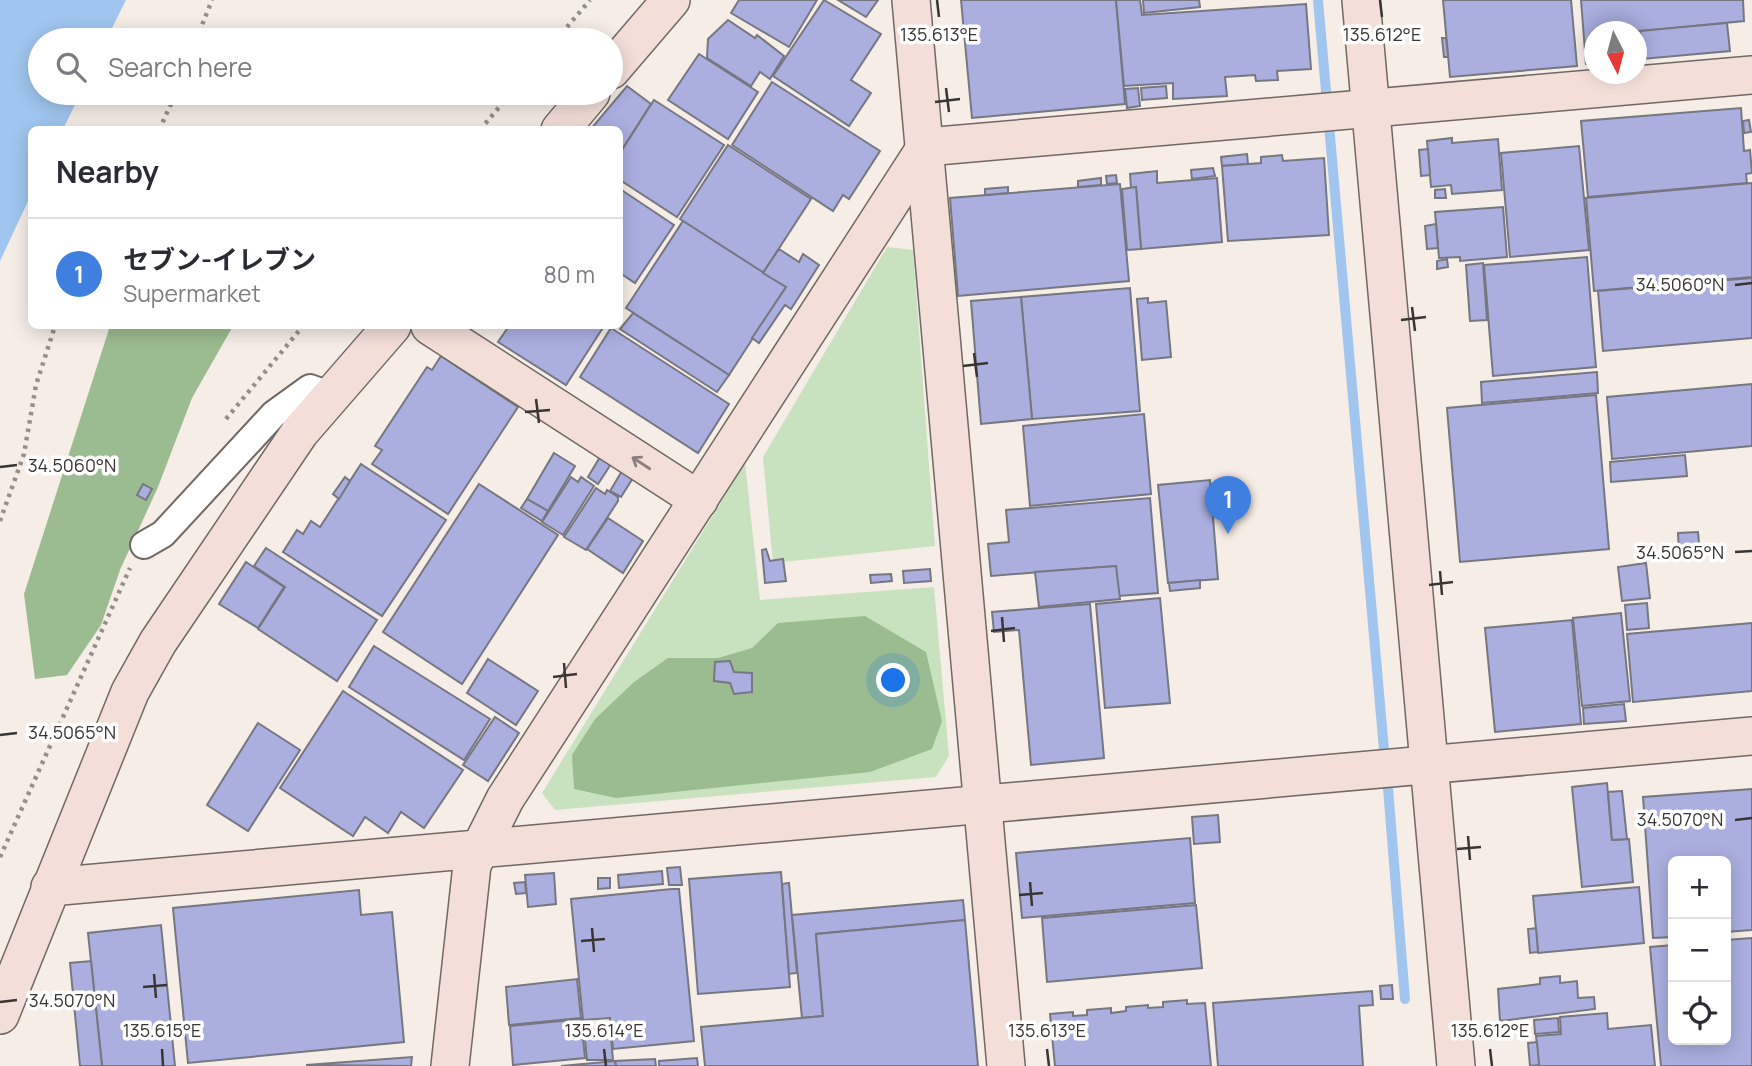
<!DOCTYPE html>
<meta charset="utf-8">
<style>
:root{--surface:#fff;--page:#f7f7f7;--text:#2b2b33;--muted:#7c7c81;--line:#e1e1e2;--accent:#369243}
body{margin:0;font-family:Manrope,"Noto Sans JP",sans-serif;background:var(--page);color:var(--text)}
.controls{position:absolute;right:21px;bottom:21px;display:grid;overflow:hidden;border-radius:10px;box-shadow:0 4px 18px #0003}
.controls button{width:63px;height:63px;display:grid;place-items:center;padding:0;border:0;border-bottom:2px solid var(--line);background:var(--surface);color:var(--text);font:35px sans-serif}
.compass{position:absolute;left:1584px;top:21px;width:63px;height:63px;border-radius:50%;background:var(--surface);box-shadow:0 4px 18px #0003;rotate:174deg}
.you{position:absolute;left:894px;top:681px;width:24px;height:24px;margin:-18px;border:5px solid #fff;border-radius:50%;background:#1a73e8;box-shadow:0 0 0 10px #1a73e833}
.badge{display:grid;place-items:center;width:46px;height:46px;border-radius:50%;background:var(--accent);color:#fff;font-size:23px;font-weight:700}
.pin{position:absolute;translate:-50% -58px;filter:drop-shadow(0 2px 4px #0008)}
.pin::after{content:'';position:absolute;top:37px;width:24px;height:21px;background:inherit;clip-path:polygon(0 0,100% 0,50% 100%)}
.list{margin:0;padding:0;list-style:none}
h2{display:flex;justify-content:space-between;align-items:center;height:91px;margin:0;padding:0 28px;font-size:30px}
h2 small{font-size:23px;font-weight:400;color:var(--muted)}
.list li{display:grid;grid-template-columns:46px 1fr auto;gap:21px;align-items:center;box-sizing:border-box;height:112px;padding:0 28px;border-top:2px solid var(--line)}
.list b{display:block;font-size:26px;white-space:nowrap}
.list p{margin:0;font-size:23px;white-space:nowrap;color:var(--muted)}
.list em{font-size:23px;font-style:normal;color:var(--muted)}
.icon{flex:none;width:38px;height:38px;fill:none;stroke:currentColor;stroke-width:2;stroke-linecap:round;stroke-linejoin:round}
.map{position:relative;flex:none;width:1752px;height:1066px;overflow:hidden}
.search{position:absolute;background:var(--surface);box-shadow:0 4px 18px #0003;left:28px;top:28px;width:595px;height:77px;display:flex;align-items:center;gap:18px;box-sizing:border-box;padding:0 24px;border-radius:38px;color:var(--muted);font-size:26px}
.panel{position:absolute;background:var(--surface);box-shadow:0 4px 18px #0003;left:28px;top:126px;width:595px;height:203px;border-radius:10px}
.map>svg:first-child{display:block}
</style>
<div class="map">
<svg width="1752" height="1066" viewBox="0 0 1752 1066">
<rect width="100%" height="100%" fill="#f6ede6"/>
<g fill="#c8e2bf">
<path d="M887 247 913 250 935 546 773 563 763 457Z"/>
<path d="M745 463 760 600 934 587 949 756 936 777 555 810 542 793Z"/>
</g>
<g fill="#9bbc90">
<path d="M110 326H233L192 398 158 487 120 570 101 625 67 675 35 679 24 594Z"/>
<path d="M865 616 926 652 942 721 932 749 870 772 616 798 574 789 572 755 595 719 634 682 668 658H718L752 648 778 623Z"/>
</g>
<path fill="#a0c6ef" d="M0 0H126L106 40H40V93H81L63 129 32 130 31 195 0 261Z"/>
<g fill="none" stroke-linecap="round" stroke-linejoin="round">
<g stroke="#a0c6ef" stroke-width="10">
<path d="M1318 0 1385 761"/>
<path d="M1387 776 1405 999"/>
</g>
</g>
<g fill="#aaafe0" stroke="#767780" stroke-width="2">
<path d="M739 0H817L789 47 731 13Z"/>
<path d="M824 0 881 34 851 80 871 93 849 126 773 76Z"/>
<path d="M838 0H878L866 17Z"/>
<path d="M961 0H1116L1125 104 972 118Z"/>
<path d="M1116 0H1140L1142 15 1306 4 1311 69 1277 71 1278 80 1256 81 1255 75 1225 77 1227 96 1173 99V83L1124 86Z"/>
<path d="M1143 0H1199L1200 7 1144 13Z"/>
<path d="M1443 0H1571L1577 66 1450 77Z"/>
<path d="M1581 0H1743L1744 21 1632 32H1594V63L1586 64Z"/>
<path d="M728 20 755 38 757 35 784 56 770 79 760 72 751 86 707 58 708 39Z"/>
<path d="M1727 23 1730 51 1642 59 1640 31Z"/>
<path d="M1442 38H1446L1448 57H1444Z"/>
<path d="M699 54 758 92 728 139 668 100Z"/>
<path d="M772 82 880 151 849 199 843 195 833 211 732 145Z"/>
<path d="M627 86 651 104 620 153V130H590Z"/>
<path d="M1166 86 1167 98 1142 100 1141 88Z"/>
<path d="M1138 88 1140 106 1127 108 1125 89Z"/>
<path d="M654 100 724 145 677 217 620 180V153Z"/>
<path d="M1741 108 1744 151 1750 150 1752 173 1746 174 1747 183 1588 197 1581 121Z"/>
<path d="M1749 120 1751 132 1744 133 1743 121Z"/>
<path d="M1452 138V143L1498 139 1502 190 1452 194 1451 185 1431 187 1427 141Z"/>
<path d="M728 145 811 199 763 273 680 219Z"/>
<path d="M1579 146 1589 250 1510 257 1501 153Z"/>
<path d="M1428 149 1430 175 1421 176 1419 150Z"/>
<path d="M1247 154 1248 164 1222 166 1221 157Z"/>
<path d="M1282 155 1283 161 1324 158 1329 235 1228 241 1222 166 1261 163V157Z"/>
<path d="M1213 168 1215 176 1192 179 1191 170Z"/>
<path d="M1157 171V183L1217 178 1222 242 1141 249 1136 187 1131 188 1130 174Z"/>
<path d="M1116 175 1117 183 1107 184 1106 176Z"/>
<path d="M1101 178V185L1078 187V181Z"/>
<path d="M1752 183V277L1594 291 1586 198Z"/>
<path d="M1120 184 1129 281 958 296 950 198Z"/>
<path d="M1008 187V193L985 195V189Z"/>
<path d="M1136 187 1141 249 1127 250 1122 189Z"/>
<path d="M620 189 674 225 635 283 620 273Z"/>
<path d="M1445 189 1446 198H1435V190Z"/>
<path d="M1503 207 1507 257 1460 261V257L1439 258 1435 212Z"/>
<path d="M683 221 786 287 729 375 626 308Z"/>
<path d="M1436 224 1438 248 1427 249 1425 226Z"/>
<path d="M779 249 799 262 803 254 819 265 791 309 785 305 759 343 752 338 786 287 763 273Z"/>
<path d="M1587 257 1596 367 1493 376 1484 265Z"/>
<path d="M1447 259 1448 267 1437 269V261Z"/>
<path d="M1483 263 1487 320 1470 321 1466 265Z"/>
<path d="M1752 278V338L1603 351 1598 291Z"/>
<path d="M1130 288 1140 411 1032 419 1021 297Z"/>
<path d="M1021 297 1032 419 981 424 971 301Z"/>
<path d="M1148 298V303L1166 301 1171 357 1142 360 1137 299Z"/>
<path d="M633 313 729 375 717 392 620 329Z"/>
<path d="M509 326H604L566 385 498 342Z"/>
<path d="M611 328 729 404 698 453 580 377Z"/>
<path d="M441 356 518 407 448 514 372 464 382 450 375 446 427 367 432 370Z"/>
<path d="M1597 372 1598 393 1482 403 1481 382Z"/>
<path d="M1752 384V446L1612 459 1607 397Z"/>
<path d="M1596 395 1609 549 1460 562 1447 408Z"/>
<path d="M1144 414 1151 494 1030 506 1023 426Z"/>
<path d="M554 453 575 466 548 511 527 499Z"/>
<path d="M1685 455 1687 476 1611 482 1610 462Z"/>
<path d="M600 457 611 464 598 484 588 477Z"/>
<path d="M361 464 446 520 382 616 283 552 297 530 303 534 311 521 320 527Z"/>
<path d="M622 471 633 478 621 497 610 491Z"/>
<path d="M345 477 350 481 339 499 333 494Z"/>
<path d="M571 477 578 482 581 477 594 486 563 535 542 522Z"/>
<path d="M1210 480 1218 579 1168 583 1158 485Z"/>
<path d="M143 484 152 489 146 500 137 495Z"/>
<path d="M479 484 558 535 462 684 383 632Z"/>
<path d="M596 488 605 494 607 490 618 497V501L586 550 564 537Z"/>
<path d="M1150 498 1158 593 1118 596 1116 566 991 576 988 544 1009 542 1006 510Z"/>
<path d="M527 499 548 511 542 521 521 508Z"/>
<path d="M608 518 643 541 623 573 587 549Z"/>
<path d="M1698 532 1700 554 1679 555 1678 533Z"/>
<path d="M266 548 377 620 337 681 258 629 285 587 254 566Z"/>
<path d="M766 549 770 561 783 559 786 581 765 583 762 550Z"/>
<path d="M246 562 284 587 258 628 219 604Z"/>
<path d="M1646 563 1650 598 1622 601 1618 567Z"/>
<path d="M1116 566 1120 599 1039 607 1035 572Z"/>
<path d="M930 569 931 581 904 583 903 571Z"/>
<path d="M891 574 892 581 871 583 870 575Z"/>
<path d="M1200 580V588L1170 591 1169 583Z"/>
<path d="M1160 598 1170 703 1105 708 1096 604Z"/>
<path d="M1647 603 1649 628 1627 630 1625 605Z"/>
<path d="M1090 604 1104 758 1031 765 1019 630 994 632 992 612Z"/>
<path d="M1621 613 1630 701 1582 706 1573 618Z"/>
<path d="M1572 620 1581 724 1495 732 1485 628Z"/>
<path d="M1752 623V691L1633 702 1627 634Z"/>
<path d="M374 646 490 719 464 760 349 687Z"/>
<path d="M488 659 538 691 516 725 467 693Z"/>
<path d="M730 661 734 672 752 673V692L734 694 730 683 714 681 715 662Z"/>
<path d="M343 691 463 770 424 828 401 812 388 833 365 817 353 836 280 788Z"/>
<path d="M1624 704 1626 721 1584 724 1583 708Z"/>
<path d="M495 717 519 733 488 781 463 765Z"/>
<path d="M258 723 300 750 248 831 207 805Z"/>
<path d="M1607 783 1612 840 1629 839 1633 882 1582 887 1572 787Z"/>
<path d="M1752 789V930L1726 932V861H1673V937L1653 938 1643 797Z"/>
<path d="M1622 791 1627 839 1612 840 1608 792Z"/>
<path d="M1218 815 1220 842 1194 844 1192 817Z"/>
<path d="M1190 838 1195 903 1022 918 1016 853Z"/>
<path d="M680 867 682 885H669L667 868Z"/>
<path d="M662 871 663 884 619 888 618 875Z"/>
<path d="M781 872 790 987 698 994 689 879Z"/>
<path d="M554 873 556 904 528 907 525 875Z"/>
<path d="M598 878H610V888L598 889Z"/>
<path d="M525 882 526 893 516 894 514 883Z"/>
<path d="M789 883 797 973 789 974 782 884Z"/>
<path d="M1639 887 1644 943 1538 953 1533 896Z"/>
<path d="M672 889H679L694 1041 613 1049 610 1018 583 1020 571 899Z"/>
<path d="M359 890 361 915 392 912 404 1042 188 1063 173 908Z"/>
<path d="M963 900 965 920 816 934 823 1016 802 1018 792 915Z"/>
<path d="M1196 905 1202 968 1047 982 1042 918Z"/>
<path d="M965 920 978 1066H705L701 1027 823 1016 816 934Z"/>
<path d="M161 925 175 1066H102L88 933Z"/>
<path d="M1536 928 1538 952 1530 953 1528 929Z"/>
<path d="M1752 938V1066H1661L1650 947 1673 945V1040H1726V940Z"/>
<path d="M91 961 102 1066H80L70 963Z"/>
<path d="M1560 976V983L1577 981 1578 998 1594 997 1595 1009 1500 1021 1498 989 1540 984V978Z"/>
<path d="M577 979 581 1018 509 1025 506 987Z"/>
<path d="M1392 985 1393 999H1381L1380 986Z"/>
<path d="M1372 991 1373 1005 1359 1006 1363 1066H1218L1213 1003Z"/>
<path d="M1187 1000V1004L1205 1003 1211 1066H1055L1050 1014 1073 1012V1016L1087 1015V1010L1111 1008V1013L1126 1011V1007L1148 1005V1008L1163 1007V1002Z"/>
<path d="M1607 1013 1608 1029 1651 1025 1655 1066H1539L1536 1036 1561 1034 1560 1017Z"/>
<path d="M1558 1018 1559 1032 1535 1034 1534 1020Z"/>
<path d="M581 1019 585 1058 513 1065 510 1026Z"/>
<path d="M610 1027 613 1060H587L584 1030Z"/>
<path d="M1537 1042 1539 1065 1530 1066 1528 1043Z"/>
<path d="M412 1057 411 1066 306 1065Z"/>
<path d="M697 1058 698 1066H659V1061Z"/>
<path d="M655 1059 656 1066H616L615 1061Z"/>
<path d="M615 1061 616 1066H561Z"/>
</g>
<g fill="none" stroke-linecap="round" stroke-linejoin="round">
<defs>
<path id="street" d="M144 545 163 534 274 414 310 388 332 396"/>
<g id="secondary">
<path d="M911 0 1006 1066"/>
<path d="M1361 0 1456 1066"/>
<path d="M611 70 671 0"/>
<path d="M560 130 591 93"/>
<path d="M430 326 699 500"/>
<path d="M50 887 1752 736"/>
<path d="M0 1015 130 692 158 642 300 432 392 326"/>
<path d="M450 1066 472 865 505 799 926 147 1752 75"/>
</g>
</defs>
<use href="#street" stroke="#706862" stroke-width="30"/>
<use href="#secondary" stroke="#706862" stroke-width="40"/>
<g stroke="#958f8a" stroke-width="4.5" stroke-dasharray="3.5 5" stroke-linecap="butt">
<path d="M196 40 212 0"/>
<path d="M556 40 590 0"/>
<path d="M159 130 176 93"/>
<path d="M480 130 511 93"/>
<path d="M226 419 303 326"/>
<path d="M0 521 24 454 36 385 55 326"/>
<path d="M0 857 130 568"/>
</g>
<use href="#street" stroke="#fff" stroke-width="26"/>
<use href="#secondary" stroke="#f4ded8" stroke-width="37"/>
</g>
<defs><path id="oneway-shaft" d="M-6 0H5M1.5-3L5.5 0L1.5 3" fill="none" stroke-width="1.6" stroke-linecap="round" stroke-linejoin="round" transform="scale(1.75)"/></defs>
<use stroke="#8d817d" href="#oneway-shaft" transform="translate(641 463) rotate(-147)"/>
<path fill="none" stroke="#393532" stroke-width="2.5" d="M937 0 939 17M1380 0 1382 17M946 88 949 112M935 102 960 99M1735 285 1752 283M1412 307 1415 331M1401 320 1426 317M974 353 977 377M963 366 988 363M536 399 539 423M525 412 550 410M0 467 17 465M1735 552 1752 551M1440 571 1442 595M1429 585 1453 582M1002 617 1004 642M991 631 1015 628M564 663 566 688M553 677 577 674M0 735 17 733M1735 820 1752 818M1468 836 1470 860M1457 849 1481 847M1030 882 1032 906M1019 895 1043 893M592 928 594 952M581 941 605 939M154 974 156 998M143 987 167 985M0 1002 17 1000M162 1049 163 1066M604 1049 606 1066M1047 1049 1049 1066M1490 1049 1492 1066"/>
<g font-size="18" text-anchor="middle" fill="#393532" stroke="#fff" stroke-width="7" stroke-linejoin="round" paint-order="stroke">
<text x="939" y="41">135.613°E</text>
<text x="1382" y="41">135.612°E</text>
<text x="1680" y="291">34.5060°N</text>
<text x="72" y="472">34.5060°N</text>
<text x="1680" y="559">34.5065°N</text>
<text x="72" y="739">34.5065°N</text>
<text x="1680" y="826">34.5070°N</text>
<text x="72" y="1007">34.5070°N</text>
<text x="162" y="1037">135.615°E</text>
<text x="604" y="1037">135.614°E</text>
<text x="1047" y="1037">135.613°E</text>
<text x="1490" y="1037">135.612°E</text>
</g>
</svg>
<div class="controls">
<button>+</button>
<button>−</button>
<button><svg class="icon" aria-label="locate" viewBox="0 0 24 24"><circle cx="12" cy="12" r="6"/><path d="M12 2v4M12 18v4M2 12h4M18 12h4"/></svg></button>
</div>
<svg class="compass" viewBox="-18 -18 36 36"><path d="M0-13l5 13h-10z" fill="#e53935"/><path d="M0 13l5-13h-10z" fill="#7c7c81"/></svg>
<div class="you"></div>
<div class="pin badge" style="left:1228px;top:534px;background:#3f7fe0">1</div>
<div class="search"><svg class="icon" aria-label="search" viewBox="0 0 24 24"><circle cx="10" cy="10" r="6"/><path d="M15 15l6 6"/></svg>Search here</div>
<section class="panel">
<h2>Nearby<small></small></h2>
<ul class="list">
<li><span class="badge" style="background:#3f7fe0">1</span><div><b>セブン-イレブン</b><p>Supermarket</p></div><em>80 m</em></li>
</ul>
</section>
</div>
